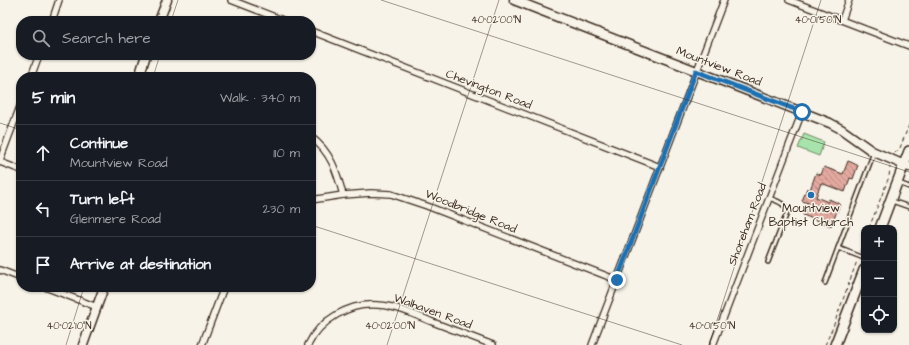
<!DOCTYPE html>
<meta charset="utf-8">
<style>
:root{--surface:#171b24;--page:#242831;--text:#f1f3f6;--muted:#9ea1a6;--line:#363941}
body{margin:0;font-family:"Architects Daughter",sans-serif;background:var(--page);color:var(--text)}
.controls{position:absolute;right:12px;bottom:12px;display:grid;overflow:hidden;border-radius:8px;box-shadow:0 1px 3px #0004}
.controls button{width:36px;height:36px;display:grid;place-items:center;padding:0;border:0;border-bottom:1px solid var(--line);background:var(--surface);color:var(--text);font:20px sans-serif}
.stop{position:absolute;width:12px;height:12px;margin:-9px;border:3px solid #1f6fb2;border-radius:50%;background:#fff}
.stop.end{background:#1f6fb2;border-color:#fff;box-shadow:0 1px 4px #0008}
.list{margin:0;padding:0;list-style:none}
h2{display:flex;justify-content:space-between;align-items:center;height:52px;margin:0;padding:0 16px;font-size:17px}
h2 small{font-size:13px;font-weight:400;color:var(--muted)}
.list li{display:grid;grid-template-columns:26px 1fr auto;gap:12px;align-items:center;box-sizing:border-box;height:56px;padding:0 16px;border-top:1px solid var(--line)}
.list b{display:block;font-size:15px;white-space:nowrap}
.list p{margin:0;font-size:13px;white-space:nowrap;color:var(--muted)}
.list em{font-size:13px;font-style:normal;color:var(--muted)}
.icon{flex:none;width:22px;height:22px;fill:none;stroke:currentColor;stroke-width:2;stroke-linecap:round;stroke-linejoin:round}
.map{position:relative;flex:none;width:909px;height:345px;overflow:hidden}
.search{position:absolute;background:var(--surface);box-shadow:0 1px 3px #0004;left:16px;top:16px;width:300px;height:44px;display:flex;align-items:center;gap:10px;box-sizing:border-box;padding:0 14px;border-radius:16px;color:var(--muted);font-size:15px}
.panel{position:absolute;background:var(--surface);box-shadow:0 1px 3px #0004;left:16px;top:72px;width:300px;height:220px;border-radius:16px}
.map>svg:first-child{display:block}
</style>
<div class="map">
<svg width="909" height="345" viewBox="0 0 909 345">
<defs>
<pattern id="building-back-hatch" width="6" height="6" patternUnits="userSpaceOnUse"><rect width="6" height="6" fill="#e3a9a0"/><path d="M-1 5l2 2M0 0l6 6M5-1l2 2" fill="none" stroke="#b98a82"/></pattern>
</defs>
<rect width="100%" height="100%" fill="#f7f3e8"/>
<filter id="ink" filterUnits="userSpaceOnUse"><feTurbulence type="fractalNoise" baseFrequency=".025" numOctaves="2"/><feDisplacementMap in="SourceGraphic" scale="8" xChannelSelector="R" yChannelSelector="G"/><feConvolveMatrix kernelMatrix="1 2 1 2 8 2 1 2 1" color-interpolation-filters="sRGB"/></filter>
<g filter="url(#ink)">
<path fill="#a7e4ab" stroke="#718764" d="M804 134 824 142 819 156 798 148Z"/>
<path fill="url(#building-back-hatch)" stroke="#3b2a1e" d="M848 161 858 165 853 179 850 178 845 192 821 183 816 197 828 202 829 199 840 204 831 226 803 215 808 203 802 201 807 188 810 190 816 173 821 175 824 167 843 174Z"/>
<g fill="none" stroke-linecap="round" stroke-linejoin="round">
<defs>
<g id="lane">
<path d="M899 183 909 187"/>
<path d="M892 201 909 207"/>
<path d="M864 258 838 248 874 152"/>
<path d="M768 262 787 213C786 203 777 201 769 198"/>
<path d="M825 283 838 248"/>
</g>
<g id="street">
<path d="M231 0 285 21"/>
<path d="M789 0 909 46"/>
<path d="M842 20 849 0"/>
<path d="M52 21 59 0"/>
<path d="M311 31 660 167"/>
<path d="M31 77 39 55"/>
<path d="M311 137C331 152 337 172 343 195"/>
<path d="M0 160 21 104"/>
<path d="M0 162 21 170"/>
<path d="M311 200 343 195 371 193 391 194 427 206 617 280"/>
<path d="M0 270 21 278"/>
<path d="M45 287 97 307"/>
<path d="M202 345 224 287"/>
<path d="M308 345C320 320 350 302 378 305 396 306 414 314 430 321 451 329 472 337 493 345"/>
<path d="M592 345 724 0"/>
<path d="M713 345 802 112"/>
</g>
<g id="secondary">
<path d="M514 0 830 123 841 129 872 151 909 167"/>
<path d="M159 21 167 0"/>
<path d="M139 77 146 55"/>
<path d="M83 345 104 287"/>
</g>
<g id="primary">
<path d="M880 228 909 151"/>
<path d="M835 345 864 270"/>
</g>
</defs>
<use href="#lane" stroke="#3b2a1e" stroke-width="6"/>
<use href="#street" stroke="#3b2a1e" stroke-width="8"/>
<use href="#secondary" stroke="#3b2a1e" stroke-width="11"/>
<use href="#primary" stroke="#3b2a1e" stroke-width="12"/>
<g stroke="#3b2a1e" stroke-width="1" stroke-dasharray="4 3" stroke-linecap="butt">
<path d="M895 153 900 148 909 125"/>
<path d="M869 228 889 177 890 167"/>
<path d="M860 252 864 241"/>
<path d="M825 345 833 327 857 261"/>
</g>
<use href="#lane" stroke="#f7f3e8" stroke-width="3"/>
<use href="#street" stroke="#f7f3e8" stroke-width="5.5"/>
<use href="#secondary" stroke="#f7f3e8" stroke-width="8"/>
<use href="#primary" stroke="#f7f3e8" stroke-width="9"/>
</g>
</g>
<g fill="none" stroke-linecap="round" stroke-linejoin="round" filter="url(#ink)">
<path stroke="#1f6fb2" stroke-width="5" d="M617 280 696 71 802 112"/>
</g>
<path fill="none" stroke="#3b2a1e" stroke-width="1" stroke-opacity="0.45" d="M381 0 909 172M171 21 178 0M153 77 160 55M0 123 21 130M311 225 682 345M66 345 84 287M387 345 499 0M709 345 821 0"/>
<circle fill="#1f6fb2" stroke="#f7f3e8" stroke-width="1.5" cx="811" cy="195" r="4"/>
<g text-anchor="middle" stroke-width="3" stroke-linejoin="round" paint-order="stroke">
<g font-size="12" fill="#3b2a1e" stroke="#f7f3e8">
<text transform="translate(719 66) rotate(21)" y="4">Mountview Road</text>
<text transform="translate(489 89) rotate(21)" y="4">Chevington Road</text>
<text transform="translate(471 211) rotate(22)" y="4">Woodbridge Road</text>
<text transform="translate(747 224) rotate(-69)" y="4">Shoreham Road</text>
<text transform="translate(433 311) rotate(20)" y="4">Walhaven Road</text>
</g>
<g font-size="12" fill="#3b2a1e" stroke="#f7f3e8">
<text x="811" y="212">Mountview<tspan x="811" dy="14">Baptist Church</tspan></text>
</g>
</g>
<g font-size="10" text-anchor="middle" fill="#3b2a1e" stroke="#f7f3e8" stroke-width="3" stroke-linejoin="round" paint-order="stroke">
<text x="496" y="23">40°02'00"N</text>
<text x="818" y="23">40°01'50"N</text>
<text x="69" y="329">40°02'10"N</text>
<text x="390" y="329">40°02'00"N</text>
<text x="712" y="329">40°01'50"N</text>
</g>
</svg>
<div class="controls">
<button>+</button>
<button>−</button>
<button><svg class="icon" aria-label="locate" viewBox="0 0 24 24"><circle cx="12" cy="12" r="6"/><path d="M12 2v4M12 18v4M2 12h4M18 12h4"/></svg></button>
</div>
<div class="stop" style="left:802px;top:112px"></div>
<div class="stop end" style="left:617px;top:280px"></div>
<div class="search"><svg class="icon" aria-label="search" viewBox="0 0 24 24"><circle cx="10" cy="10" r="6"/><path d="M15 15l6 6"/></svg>Search here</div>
<section class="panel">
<h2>5 min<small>Walk · 340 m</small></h2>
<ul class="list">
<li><svg class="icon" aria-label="ahead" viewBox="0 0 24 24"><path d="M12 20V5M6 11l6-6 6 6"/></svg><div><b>Continue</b><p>Mountview Road</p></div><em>110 m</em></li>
<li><svg class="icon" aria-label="left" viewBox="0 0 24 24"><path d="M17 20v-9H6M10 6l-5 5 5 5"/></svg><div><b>Turn left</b><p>Glenmere Road</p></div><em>230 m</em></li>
<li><svg class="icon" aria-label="arrive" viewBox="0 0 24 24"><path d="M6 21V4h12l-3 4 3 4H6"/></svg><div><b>Arrive at destination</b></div></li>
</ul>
</section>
</div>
